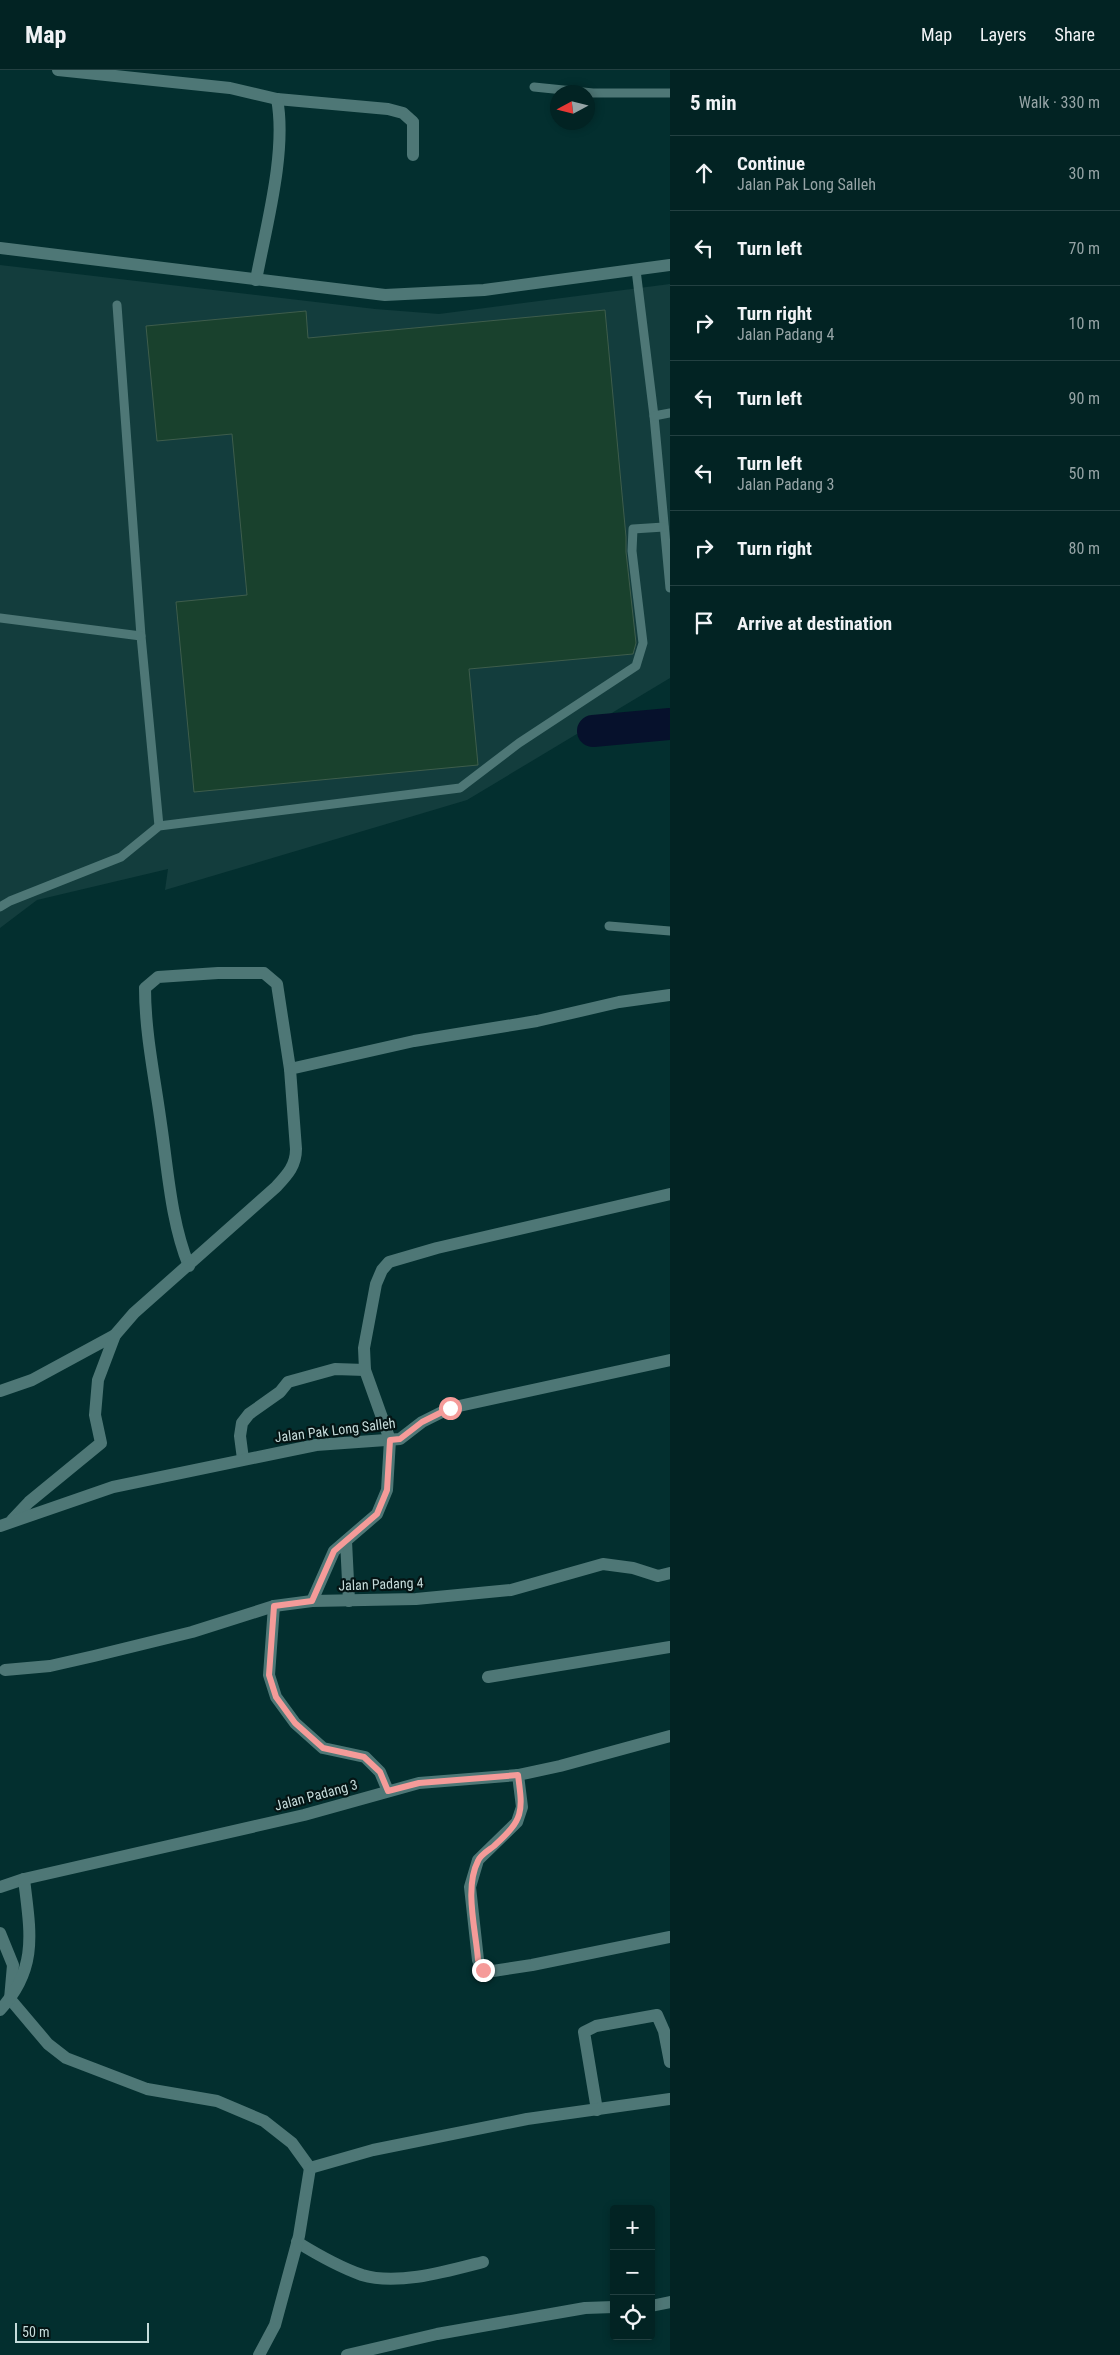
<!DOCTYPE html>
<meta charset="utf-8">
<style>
:root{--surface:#022323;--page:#0c2b2b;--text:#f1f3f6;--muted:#96a4a6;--line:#234041}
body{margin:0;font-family:"Roboto Condensed",sans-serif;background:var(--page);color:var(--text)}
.controls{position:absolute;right:15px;bottom:15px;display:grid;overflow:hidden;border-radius:5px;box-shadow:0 2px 8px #0003}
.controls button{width:45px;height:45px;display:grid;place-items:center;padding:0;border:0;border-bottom:1px solid var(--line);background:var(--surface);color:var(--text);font:25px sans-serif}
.compass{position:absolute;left:550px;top:15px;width:45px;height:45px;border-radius:50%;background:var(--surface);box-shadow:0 2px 8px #0003;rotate:263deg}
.scale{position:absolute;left:15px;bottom:12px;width:134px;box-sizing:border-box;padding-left:5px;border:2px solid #c6dcdb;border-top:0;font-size:14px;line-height:18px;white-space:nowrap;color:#c6dcdb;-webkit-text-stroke:4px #041414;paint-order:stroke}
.stop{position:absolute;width:15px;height:15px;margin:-11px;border:4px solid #f59b99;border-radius:50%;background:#fff}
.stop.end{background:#f59b99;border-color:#fff;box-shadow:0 1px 5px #0008}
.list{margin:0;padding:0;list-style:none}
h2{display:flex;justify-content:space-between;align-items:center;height:65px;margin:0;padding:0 20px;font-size:21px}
h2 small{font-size:16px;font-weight:400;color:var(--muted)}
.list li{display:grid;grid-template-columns:32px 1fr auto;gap:15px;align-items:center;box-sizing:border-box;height:75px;padding:0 20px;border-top:1px solid var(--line)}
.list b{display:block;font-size:19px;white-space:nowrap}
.list p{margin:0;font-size:16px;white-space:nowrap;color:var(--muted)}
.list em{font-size:16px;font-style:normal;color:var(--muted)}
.icon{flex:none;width:28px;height:28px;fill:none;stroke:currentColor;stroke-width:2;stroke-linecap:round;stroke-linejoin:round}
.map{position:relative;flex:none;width:670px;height:2285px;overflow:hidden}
header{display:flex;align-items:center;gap:30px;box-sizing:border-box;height:70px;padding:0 25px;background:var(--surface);border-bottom:1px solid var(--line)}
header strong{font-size:24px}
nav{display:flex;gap:28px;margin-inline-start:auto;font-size:18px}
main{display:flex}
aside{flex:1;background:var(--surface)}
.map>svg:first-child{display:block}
</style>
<header>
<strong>Map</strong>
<nav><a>Map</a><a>Layers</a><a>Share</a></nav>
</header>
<main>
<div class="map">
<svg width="670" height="2285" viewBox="0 0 670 2285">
<rect width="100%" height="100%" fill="#032f2f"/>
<path fill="#133d3d" d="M0 195 375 239 439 244 670 214V608L467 730 165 820 168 799 37 830 0 858Z"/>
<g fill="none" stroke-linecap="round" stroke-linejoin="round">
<path stroke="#06112c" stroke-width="32" d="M593 661 670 654"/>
</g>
<path fill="#19412d" stroke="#3e5d4c" d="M605 240 626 467V482L636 573 633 584 469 599 478 695 194 722 176 532 247 525 232 364 157 371 146 256 306 241 308 268Z"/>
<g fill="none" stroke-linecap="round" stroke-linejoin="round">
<g stroke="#4e7776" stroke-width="9">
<path d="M534 17 593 23H670"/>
<path d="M636 200 654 346 670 518"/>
<path d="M117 235 141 566 159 756"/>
<path d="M654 346 670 343"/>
<path d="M0 548 141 566"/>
<path d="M0 837 10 831 121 787 159 756 460 718 519 673 636 596 643 573 632 481 633 459 664 457"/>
<path d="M609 856 670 861"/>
</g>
<g stroke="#4e7776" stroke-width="12">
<path d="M58 0 230 18 277 29 388 39 403 43 413 52V85"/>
<path d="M0 178 385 225 484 220 670 195"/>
<path d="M256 210C266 157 287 81 277 29"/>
<path d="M189 1196C171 1152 168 1101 161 1054 155 1009 145 963 145 918L158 907 218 903H264L277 914 290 999"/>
<path d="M0 1321 32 1310 115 1265 134 1243 276 1117C287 1105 296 1096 296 1079L290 999 414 971 537 951 619 932 670 925"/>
<path d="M243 1389 240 1366 242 1353 249 1344 280 1322 288 1312 335 1299 365 1300"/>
<path d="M12 1450 29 1432 101 1373 95 1345 98 1310 115 1265"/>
<path d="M0 1456 113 1417 316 1375 400 1369 422 1352 450 1338 670 1290"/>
<path d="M346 1471 349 1531"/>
<path d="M312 1531 334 1481 377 1444 387 1420 390 1370 365 1300 364 1278 376 1214 382 1200 389 1192 437 1178 670 1124"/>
<path d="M274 1536 269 1605 276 1627 295 1653 323 1678 365 1687 380 1702 388 1721"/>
<path d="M5 1600 50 1596 94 1586 192 1562 274 1536 312 1531 416 1529 511 1520 603 1494 633 1498 658 1506 670 1503"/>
<path d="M488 1607 670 1577"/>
<path d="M518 1705 522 1737 517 1752 478 1790 470 1817 478 1890 483 1900 493 1901 532 1895 670 1867"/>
<path d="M0 1817 24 1809 304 1745 419 1713 518 1705 560 1696 670 1666"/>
<path d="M0 1863 13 1895 10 1929 48 1974 66 1988 147 2019 217 2031 264 2051 292 2073 310 2098"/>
<path d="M0 1940C39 1898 30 1861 24 1809"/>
<path d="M597 2040 584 1962 596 1956 657 1945 664 1961 670 1992"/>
<path d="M297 2172C318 2185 339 2197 362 2205 397 2216 448 2201 483 2192"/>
<path d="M651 2236 670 2232"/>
<path d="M259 2285 275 2255 299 2166 310 2098 373 2080 527 2049 670 2029"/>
<path d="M347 2285 437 2264 585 2238 614 2237"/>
</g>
</g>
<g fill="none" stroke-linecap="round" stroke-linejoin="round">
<path stroke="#f59b99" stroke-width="6" d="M450 1338 422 1352 400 1369 390 1370 387 1420 377 1444 334 1481 312 1531 274 1536 269 1605 276 1627 295 1653 323 1678 364 1687 380 1702 388 1721 419 1713 518 1705C523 1742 524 1749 494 1776 489 1780 480 1785 478 1791 464 1818 476 1861 478 1890L483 1900"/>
</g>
<g text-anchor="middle" stroke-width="4.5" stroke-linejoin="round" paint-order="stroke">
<g font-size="14" fill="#c6dcdb" stroke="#041414">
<text transform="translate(335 1360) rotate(-7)" y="5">Jalan Pak Long Salleh</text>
<text transform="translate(381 1514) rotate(-2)" y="5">Jalan Padang 4</text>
<text transform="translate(316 1725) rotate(-15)" y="5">Jalan Padang 3</text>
</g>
</g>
</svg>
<div class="controls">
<button>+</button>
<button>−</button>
<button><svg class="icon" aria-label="locate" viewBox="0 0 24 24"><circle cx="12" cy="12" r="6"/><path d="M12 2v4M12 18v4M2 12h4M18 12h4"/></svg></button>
</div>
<svg class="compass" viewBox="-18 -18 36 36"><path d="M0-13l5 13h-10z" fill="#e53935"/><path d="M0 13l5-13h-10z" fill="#96a4a6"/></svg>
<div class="scale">50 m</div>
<div class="stop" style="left:450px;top:1338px"></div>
<div class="stop end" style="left:483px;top:1900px"></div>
</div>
<aside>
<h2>5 min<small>Walk · 330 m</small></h2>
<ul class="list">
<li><svg class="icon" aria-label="ahead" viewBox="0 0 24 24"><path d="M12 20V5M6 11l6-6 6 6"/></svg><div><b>Continue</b><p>Jalan Pak Long Salleh</p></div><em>30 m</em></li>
<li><svg class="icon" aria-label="left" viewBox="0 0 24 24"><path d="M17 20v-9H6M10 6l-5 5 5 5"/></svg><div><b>Turn left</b></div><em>70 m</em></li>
<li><svg class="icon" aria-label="right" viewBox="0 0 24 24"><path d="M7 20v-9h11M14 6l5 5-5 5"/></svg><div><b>Turn right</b><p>Jalan Padang 4</p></div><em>10 m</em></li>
<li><svg class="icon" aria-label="left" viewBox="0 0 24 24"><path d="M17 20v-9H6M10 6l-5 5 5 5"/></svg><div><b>Turn left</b></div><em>90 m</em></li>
<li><svg class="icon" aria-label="left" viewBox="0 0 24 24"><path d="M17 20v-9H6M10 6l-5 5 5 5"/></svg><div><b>Turn left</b><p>Jalan Padang 3</p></div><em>50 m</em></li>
<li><svg class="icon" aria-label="right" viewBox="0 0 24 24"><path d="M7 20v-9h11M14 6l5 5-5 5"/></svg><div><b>Turn right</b></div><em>80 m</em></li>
<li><svg class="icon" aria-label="arrive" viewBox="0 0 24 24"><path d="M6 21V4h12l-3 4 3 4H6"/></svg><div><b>Arrive at destination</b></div></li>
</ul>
</aside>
</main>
